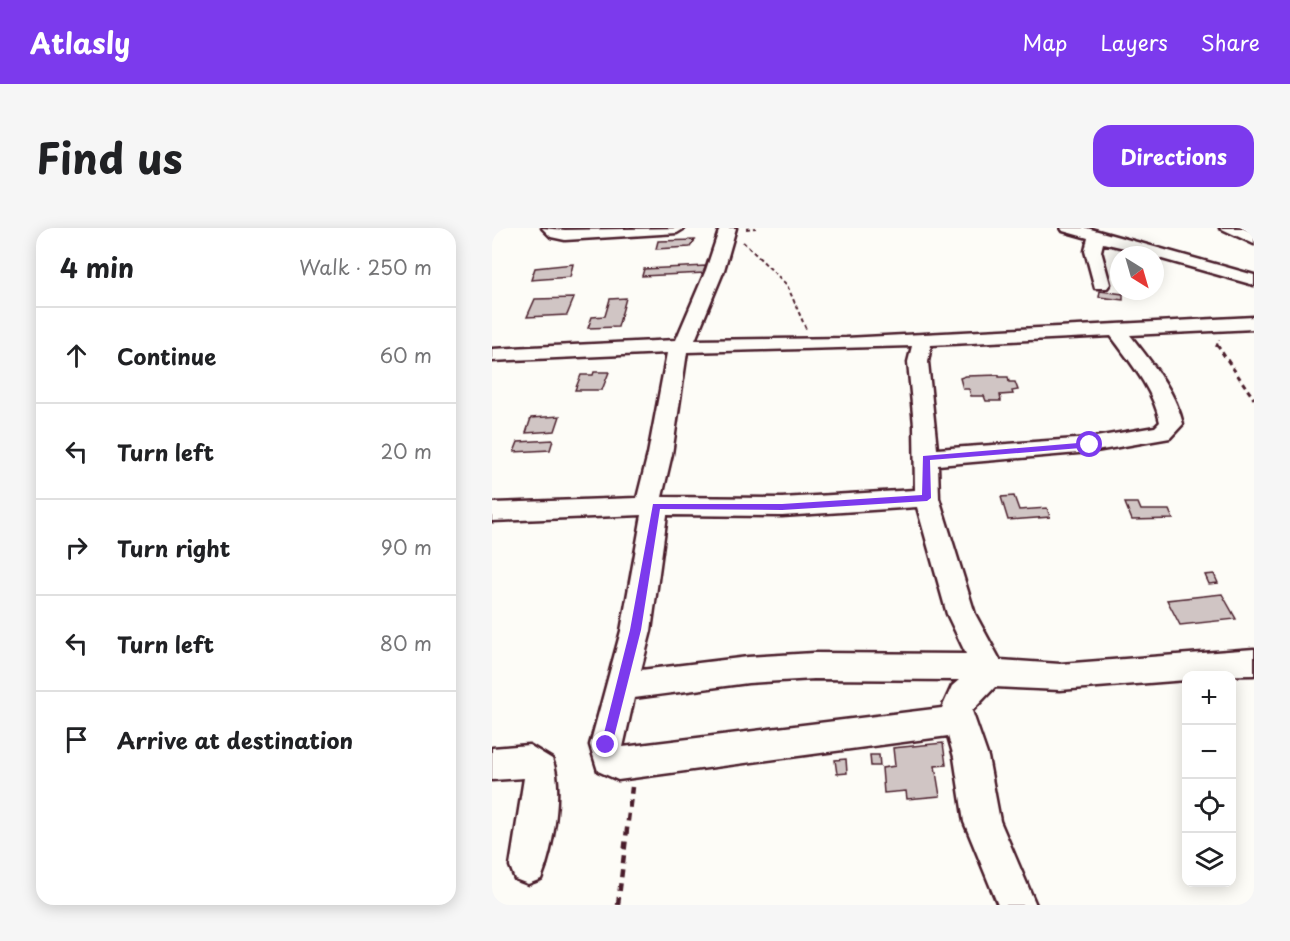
<!DOCTYPE html>
<meta charset="utf-8">
<style>
:root{--surface:#fff;--page:#f6f6f6;--text:#202124;--muted:#757577;--line:#e0e0e0;--accent:#7c3aed}
body{margin:0;font-family:"Playpen Sans",sans-serif;background:var(--page);color:var(--text)}
.controls{position:absolute;right:18px;bottom:18px;display:grid;overflow:hidden;border-radius:12px;box-shadow:0 3px 15px #0003}
.controls button{width:54px;height:54px;display:grid;place-items:center;padding:0;border:0;border-bottom:2px solid var(--line);background:var(--surface);color:var(--text);font:30px sans-serif}
.compass{position:absolute;left:618px;top:18px;width:54px;height:54px;border-radius:50%;background:var(--surface);box-shadow:0 3px 15px #0003;rotate:143deg}
.stop{position:absolute;width:18px;height:18px;margin:-14px;border:4px solid #7c3aed;border-radius:50%;background:#fff}
.stop.end{background:#7c3aed;border-color:#fff;box-shadow:0 2px 6px #0008}
.list{margin:0;padding:0;list-style:none}
h2{display:flex;justify-content:space-between;align-items:center;height:78px;margin:0;padding:0 24px;font-size:26px}
h2 small{font-size:20px;font-weight:400;color:var(--muted)}
.list li{display:grid;grid-template-columns:39px 1fr auto;gap:18px;align-items:center;box-sizing:border-box;height:96px;padding:0 24px;border-top:2px solid var(--line)}
.list b{display:block;font-size:22px;white-space:nowrap}
.list em{font-size:20px;font-style:normal;color:var(--muted)}
.icon{flex:none;width:33px;height:33px;fill:none;stroke:currentColor;stroke-width:2;stroke-linecap:round;stroke-linejoin:round}
.map{position:relative;flex:none;width:762px;height:677px;overflow:hidden;border-radius:18px}
header{display:flex;align-items:center;gap:36px;box-sizing:border-box;height:84px;padding:0 30px;background:var(--accent);color:#fff}
header strong{font-size:28px}
nav{display:flex;gap:33px;margin-inline-start:auto;font-size:21px}
.intro{display:flex;align-items:center;justify-content:space-between;box-sizing:border-box;height:144px;padding:0 36px}
h1{margin:0;font-size:42px}
.button{padding:15px 27px;border-radius:18px;background:var(--accent);color:#fff;font-size:21px;font-weight:700}
main{display:flex;gap:36px;padding:0 36px}
aside{flex:1;background:var(--surface);border-radius:18px;box-shadow:0 3px 15px #0003}
.map>svg:first-child{display:block}
</style>
<header>
<strong>Atlasly</strong>
<nav><a>Map</a><a>Layers</a><a>Share</a></nav>
</header>
<div class="intro"><h1>Find us</h1><a class="button">Directions</a></div>
<main>
<aside>
<h2>4 min<small>Walk · 250 m</small></h2>
<ul class="list">
<li><svg class="icon" aria-label="ahead" viewBox="0 0 24 24"><path d="M12 20V5M6 11l6-6 6 6"/></svg><div><b>Continue</b></div><em>60 m</em></li>
<li><svg class="icon" aria-label="left" viewBox="0 0 24 24"><path d="M17 20v-9H6M10 6l-5 5 5 5"/></svg><div><b>Turn left</b></div><em>20 m</em></li>
<li><svg class="icon" aria-label="right" viewBox="0 0 24 24"><path d="M7 20v-9h11M14 6l5 5-5 5"/></svg><div><b>Turn right</b></div><em>90 m</em></li>
<li><svg class="icon" aria-label="left" viewBox="0 0 24 24"><path d="M17 20v-9H6M10 6l-5 5 5 5"/></svg><div><b>Turn left</b></div><em>80 m</em></li>
<li><svg class="icon" aria-label="arrive" viewBox="0 0 24 24"><path d="M6 21V4h12l-3 4 3 4H6"/></svg><div><b>Arrive at destination</b></div></li>
</ul>
</aside>
<div class="map">
<svg width="762" height="677" viewBox="0 0 762 677">
<rect width="100%" height="100%" fill="#fdfcf7"/>
<filter id="ink" filterUnits="userSpaceOnUse"><feTurbulence type="fractalNoise" baseFrequency=".0167" numOctaves="2"/><feDisplacementMap in="SourceGraphic" scale="12" xChannelSelector="R" yChannelSelector="G"/><feConvolveMatrix kernelMatrix="1 2 1 2 8 2 1 2 1" color-interpolation-filters="sRGB"/></filter>
<g filter="url(#ink)">
<g fill="#d0c5c4" stroke="#4a1f2b" stroke-width="1.5">
<path d="M203 12 198 19 164 21 166 13Z"/>
<path d="M81 36 78 49 39 52 43 40Z"/>
<path d="M214 38 213 45 150 48 152 41Z"/>
<path d="M608 63 631 66V72L607 69Z"/>
<path d="M82 70 75 87 35 89 43 71Z"/>
<path d="M134 70 126 99 96 100 100 89 113 88 118 71Z"/>
<path d="M102 144H117L110 162H83L89 147H101Z"/>
<path d="M507 147V149H516L517 154H523L526 162 520 163 521 166 508 167 509 173H494L492 168H479L477 161H471L468 150 474 148Z"/>
<path d="M68 188 63 203 34 205 39 190Z"/>
<path d="M61 212 58 222 22 224 26 214Z"/>
<path d="M522 268 527 282 555 280 558 289 516 292 509 269Z"/>
<path d="M633 275H646L649 282H677L681 291 640 292Z"/>
<path d="M722 346 726 355 717 356 713 347Z"/>
<path d="M730 366 744 391 688 397 675 372Z"/>
<path d="M451 515 454 537 443 538 448 568 415 571 414 563 392 565 390 540 403 538 401 520Z"/>
<path d="M378 527H387L388 538H379Z"/>
<path d="M354 531 355 545 345 546 343 532Z"/>
</g>
<g fill="none" stroke-linecap="round" stroke-linejoin="round">
<defs>
<g id="minor">
<path d="M50 0 73 2 193 0 185 5 73 12 59 9Z"/>
<path d="M228 0H244L232 42 203 112 354 110 762 89V101L638 107C659 134 683 162 691 196L678 210 598 224 446 237 447 270 483 386 508 432 568 436 762 421V447L694 448V452L568 462 503 459 480 483 496 529 508 593 544 677H506L472 594 462 529 456 508 126 552 106 543 98 517 129 403 150 287 0 293V275L145 270 156 226 175 125 0 133V121L184 112 214 42ZM619 108C639 135 661 161 668 194L663 199 598 210 445 221 436 134 439 117ZM420 118 416 134 422 197 423 262 290 270 170 269 180 226 195 124ZM425 279 455 386 474 426 322 425 256 429 149 442 159 403 175 287 290 288ZM322 451 467 452 460 458 450 480 131 519 142 470 256 455Z"/>
<path d="M569 0H595L762 47V57L663 29V27L611 15 609 23 618 56 615 60H603L593 23 596 10 571 3Z"/>
<path d="M728 0H750L762 5V16Z"/>
<path d="M37 517 60 531C72 559 61 622 49 651L36 656 23 651 18 638 32 550 0 552V520Z"/>
</g>
</defs>
<use href="#minor" stroke="#4a1f2b" stroke-width="5"/>
<g stroke="#4a1f2b" stroke-width="2" stroke-dasharray="4 3" stroke-linecap="butt">
<path d="M254 1 264 0"/>
<path d="M251 14 295 57 314 101"/>
<path d="M724 119 727 112"/>
</g>
<path stroke="#4a1f2b" stroke-width="3" stroke-dasharray="5 4" stroke-linecap="butt" d="M725 117 762 171"/>
<path stroke="#4a1f2b" stroke-width="4.5" stroke-dasharray="8 6" stroke-linecap="butt" d="M126 677 140 559"/>
<use href="#minor" fill="#fdfcf7" fill-rule="evenodd"/>
</g>
</g>
<path fill="#7c3aed" d="M598 214 601 219 438 232 439 270 435 273 290 282 168 281 149 402 120 517 114 522 110 521 109 517 138 402 161 276H290L430 267 431 228Z"/>
</svg>
<div class="controls">
<button>+</button>
<button>−</button>
<button><svg class="icon" aria-label="locate" viewBox="0 0 24 24"><circle cx="12" cy="12" r="6"/><path d="M12 2v4M12 18v4M2 12h4M18 12h4"/></svg></button>
<button><svg class="icon" aria-label="layers" viewBox="0 0 24 24"><path d="M12 4l9 5-9 5-9-5zM3 14l9 5 9-5"/></svg></button>
</div>
<svg class="compass" viewBox="-18 -18 36 36"><path d="M0-13l5 13h-10z" fill="#e53935"/><path d="M0 13l5-13h-10z" fill="#757577"/></svg>
<div class="stop" style="left:598px;top:217px"></div>
<div class="stop end" style="left:114px;top:517px"></div>
</div>
</main>
